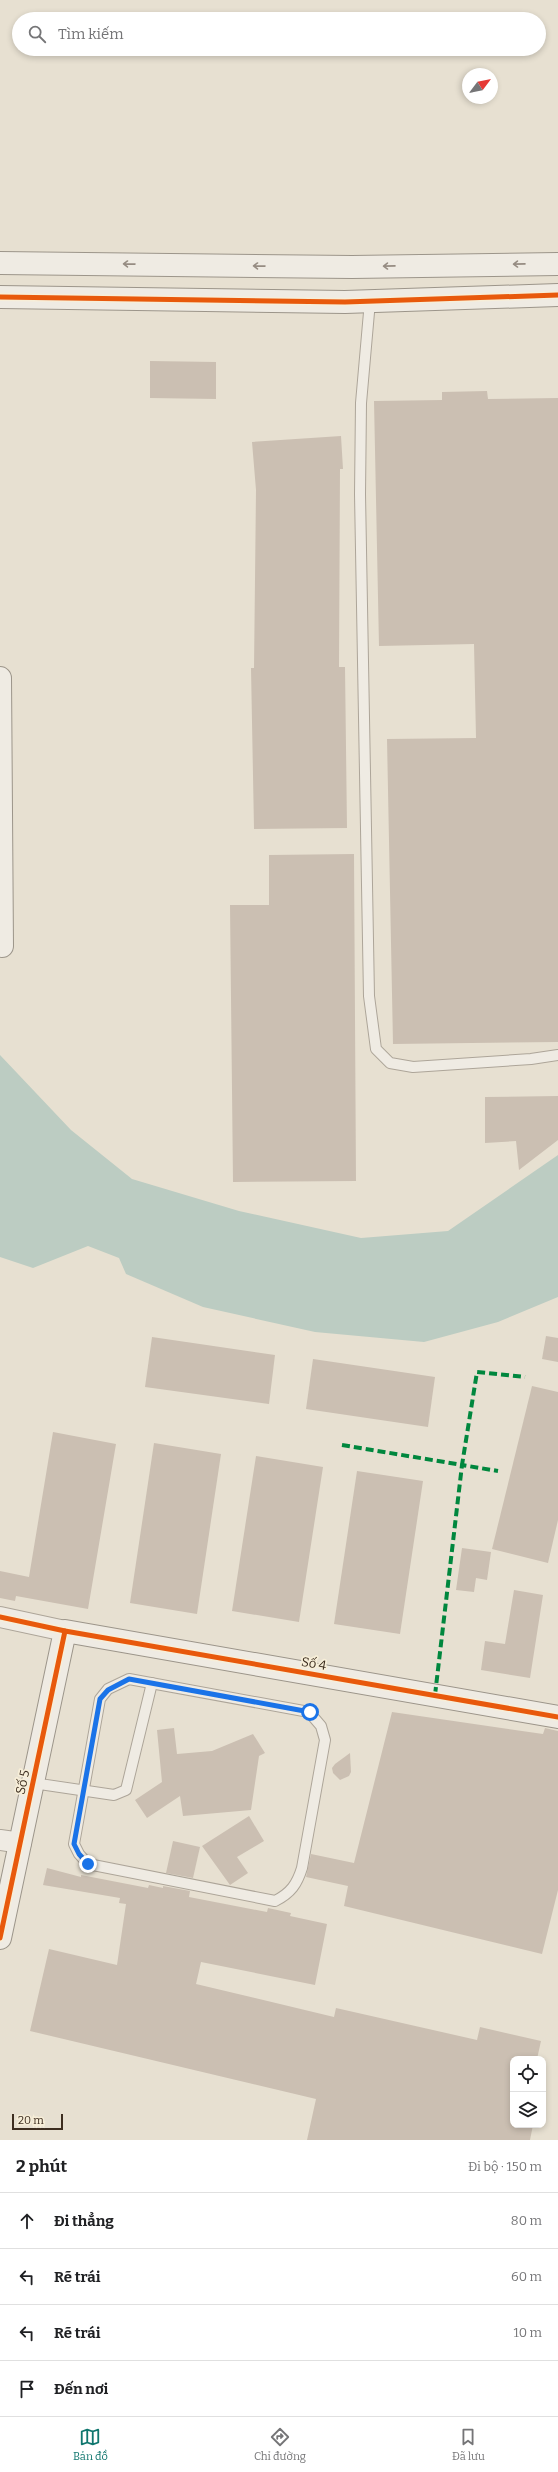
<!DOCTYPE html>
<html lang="vi">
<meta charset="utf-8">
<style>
:root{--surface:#fff;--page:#f2f2f2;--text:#202124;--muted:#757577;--line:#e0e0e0;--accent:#0f766e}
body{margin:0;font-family:Bitter,serif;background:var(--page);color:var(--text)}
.controls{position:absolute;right:12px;bottom:12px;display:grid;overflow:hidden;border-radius:8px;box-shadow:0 2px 6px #0003}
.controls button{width:36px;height:36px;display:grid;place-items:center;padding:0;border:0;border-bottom:1px solid var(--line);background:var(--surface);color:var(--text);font:20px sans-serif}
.compass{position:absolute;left:462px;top:68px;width:36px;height:36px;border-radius:50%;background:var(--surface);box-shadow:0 2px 6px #0003;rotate:58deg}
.scale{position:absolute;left:12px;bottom:10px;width:51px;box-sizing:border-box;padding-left:4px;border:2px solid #3d2e20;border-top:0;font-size:11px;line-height:14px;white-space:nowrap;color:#3d2e20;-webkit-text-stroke:3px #f7eed8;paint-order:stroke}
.stop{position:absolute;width:12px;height:12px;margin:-9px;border:3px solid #1a73e8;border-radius:50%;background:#fff}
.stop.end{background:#1a73e8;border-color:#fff;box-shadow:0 1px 4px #0008}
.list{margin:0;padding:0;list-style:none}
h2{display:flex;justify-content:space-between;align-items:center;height:52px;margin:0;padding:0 16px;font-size:17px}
h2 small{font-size:13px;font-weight:400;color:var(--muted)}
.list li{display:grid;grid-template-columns:26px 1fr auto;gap:12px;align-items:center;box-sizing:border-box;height:56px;padding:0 16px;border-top:1px solid var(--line)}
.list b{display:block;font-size:15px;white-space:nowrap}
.list em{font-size:13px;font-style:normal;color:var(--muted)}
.icon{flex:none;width:22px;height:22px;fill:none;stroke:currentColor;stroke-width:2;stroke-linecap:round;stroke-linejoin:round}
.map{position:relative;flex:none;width:558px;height:2140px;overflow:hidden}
.search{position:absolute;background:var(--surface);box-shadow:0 2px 6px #0003;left:12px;right:12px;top:12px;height:44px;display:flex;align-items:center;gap:10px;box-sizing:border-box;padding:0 14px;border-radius:22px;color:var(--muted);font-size:15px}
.sheet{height:276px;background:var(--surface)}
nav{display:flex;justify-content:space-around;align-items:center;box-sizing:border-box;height:56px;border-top:1px solid var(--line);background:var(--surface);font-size:11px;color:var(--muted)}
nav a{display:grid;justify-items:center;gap:2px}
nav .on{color:var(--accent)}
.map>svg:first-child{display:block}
</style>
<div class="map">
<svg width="558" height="2140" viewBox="0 0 558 2140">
<rect width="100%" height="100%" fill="#e7e0d1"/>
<path fill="#bcccc2" d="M0 1055 71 1130 132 1179 239 1211 361 1238 448 1231 558 1155V1297L498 1322 424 1342 315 1332 203 1307 126 1274 119 1258 88 1246 33 1268 0 1257Z"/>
<g fill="#cbbfb2">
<path d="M150 361 216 362V399L150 398Z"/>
<path d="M487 391 488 399 558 398V1042L393 1044 387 739 476 738 474 644 379 646 374 401 442 400V392Z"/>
<path d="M341 436 343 469H340L339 667H345L347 828 254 829 251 668H254L256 490 252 442Z"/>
<path d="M354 854 356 1181 233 1182 230 905H269V855Z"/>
<path d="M558 1096V1140L519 1170 516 1141 485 1143V1097Z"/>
<path d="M546 1336 558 1338V1362L542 1359Z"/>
<path d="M152 1337 275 1355 269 1404 145 1387Z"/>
<path d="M313 1359 435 1377 428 1427 306 1409Z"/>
<path d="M532 1386 558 1392V1520L548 1563 492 1549Z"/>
<path d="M53 1432 116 1444 88 1609 16 1596 15 1601 0 1598V1571L29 1577Z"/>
<path d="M154 1443 221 1454 197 1614 130 1603Z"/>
<path d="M256 1456 323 1467 299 1622 232 1611Z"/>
<path d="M357 1471 423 1481 400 1634 334 1624Z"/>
<path d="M462 1548 491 1552 487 1580 476 1578 474 1592 456 1590Z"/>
<path d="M514 1590 543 1595 530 1678 481 1670 485 1641 505 1644Z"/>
<path d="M392 1712 543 1734 545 1728 558 1731V1890L542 1954 344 1906 348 1886 306 1877 311 1854 354 1863Z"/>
<path d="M174 1728 177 1754 212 1751 253 1734 265 1753 259 1756 251 1810 183 1816 180 1796 147 1818 135 1800 162 1782 157 1730Z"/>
<path d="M350 1753 351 1772 349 1776 340 1780 333 1773 332 1768 335 1764Z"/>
<path d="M249 1816 264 1841 237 1857 248 1873 230 1885 202 1846Z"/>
<path d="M173 1841 200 1847 193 1878 166 1873Z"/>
<path d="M47 1868 81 1877V1875L148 1888 149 1885 163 1888V1886L190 1891 189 1897 267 1912 268 1908 291 1913 290 1916 327 1924 315 1985 201 1962 196 1984 334 2017 336 2008 477 2040 480 2027 541 2041 537 2059H513V2125H533L530 2140H307L316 2099 30 2031 49 1949 117 1965 126 1904 119 1903 120 1898 43 1885Z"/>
</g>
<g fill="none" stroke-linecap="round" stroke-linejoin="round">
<defs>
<g id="lane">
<path d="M370 301 361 403 360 494 369 996 376 1049 390 1063 413 1067 531 1059 558 1055"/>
<path d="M129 1679 309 1712 321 1726 325 1740 302 1868C297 1884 291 1893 275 1901L88 1864 79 1854 74 1844 100 1699 108 1689Z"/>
<path d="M33 1783 114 1795 126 1790 152 1683"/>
</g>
<g id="street">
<path d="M0 1617 65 1631"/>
<path d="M0 1840 21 1843"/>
</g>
<g id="secondary">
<path d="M0 263 352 267 558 264"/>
<path d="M0 297 345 302 558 295"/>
<path d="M0 678 2 946"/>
<path d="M0 1938 65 1631 558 1717"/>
</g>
</defs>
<use href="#lane" stroke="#ada599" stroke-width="12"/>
<use href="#street" stroke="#ada599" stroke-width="22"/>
<use href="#secondary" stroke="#9c958a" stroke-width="24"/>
<use href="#lane" stroke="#efebe3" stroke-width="10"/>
<use href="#street" stroke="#efebe3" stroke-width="20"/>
<use href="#secondary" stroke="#efebe3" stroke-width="22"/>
<g stroke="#00873e" stroke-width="4" stroke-dasharray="8 4" stroke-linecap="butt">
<path d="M342 1445 462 1465 477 1372 525 1377"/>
<path d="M435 1695 462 1465 498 1471"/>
</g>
<defs>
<g id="cycleway">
<path d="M0 297 345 302 558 295"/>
<path d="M0 1617 65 1631 558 1717"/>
<path d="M0 1938 65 1631"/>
</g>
</defs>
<use href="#cycleway" stroke="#f7eed8" stroke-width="8"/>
<use href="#cycleway" stroke="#e8590c" stroke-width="5"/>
</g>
<defs><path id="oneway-shaft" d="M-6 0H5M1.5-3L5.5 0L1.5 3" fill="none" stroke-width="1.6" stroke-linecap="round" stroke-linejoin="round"/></defs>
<g stroke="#968c82">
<use href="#oneway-shaft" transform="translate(129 264) rotate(-179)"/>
<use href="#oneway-shaft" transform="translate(519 264) rotate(179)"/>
<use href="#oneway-shaft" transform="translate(259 266) rotate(-179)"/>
<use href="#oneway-shaft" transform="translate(389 266) rotate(179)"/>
</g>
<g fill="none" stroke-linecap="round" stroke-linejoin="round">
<path stroke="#1a73e8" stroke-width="5" d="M88 1864 79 1854 74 1844 100 1699 108 1690 129 1679 310 1712"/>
</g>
<g text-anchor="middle" stroke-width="3.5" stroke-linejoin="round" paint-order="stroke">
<g font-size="13" fill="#3d2e20" stroke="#f7eed8">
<text transform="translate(314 1663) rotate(10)" y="5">Số 4</text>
<text transform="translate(22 1782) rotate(-78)" y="5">Số 5</text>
</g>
</g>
</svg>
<div class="controls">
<button><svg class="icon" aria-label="locate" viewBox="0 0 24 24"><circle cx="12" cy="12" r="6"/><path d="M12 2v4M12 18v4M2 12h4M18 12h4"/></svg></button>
<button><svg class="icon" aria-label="layers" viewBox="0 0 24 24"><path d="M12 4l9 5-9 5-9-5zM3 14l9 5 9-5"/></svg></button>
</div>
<svg class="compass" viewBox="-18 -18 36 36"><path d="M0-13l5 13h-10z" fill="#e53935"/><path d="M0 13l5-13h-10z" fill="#757577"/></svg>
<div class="scale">20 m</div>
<div class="stop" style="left:310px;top:1712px"></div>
<div class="stop end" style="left:88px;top:1864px"></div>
<div class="search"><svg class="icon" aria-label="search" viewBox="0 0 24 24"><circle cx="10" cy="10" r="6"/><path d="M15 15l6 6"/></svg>Tìm kiếm</div>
</div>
<section class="sheet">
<h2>2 phút<small>Đi bộ · 150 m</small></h2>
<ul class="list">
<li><svg class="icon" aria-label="ahead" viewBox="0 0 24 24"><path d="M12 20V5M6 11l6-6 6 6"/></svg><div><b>Đi thẳng</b></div><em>80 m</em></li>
<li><svg class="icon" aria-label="left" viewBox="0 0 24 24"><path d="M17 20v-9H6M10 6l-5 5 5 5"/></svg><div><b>Rẽ trái</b></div><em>60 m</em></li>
<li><svg class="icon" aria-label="left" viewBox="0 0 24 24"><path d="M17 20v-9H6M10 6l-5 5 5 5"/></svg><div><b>Rẽ trái</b></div><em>10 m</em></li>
<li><svg class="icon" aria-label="arrive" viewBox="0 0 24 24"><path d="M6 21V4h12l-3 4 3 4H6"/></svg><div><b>Đến nơi</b></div></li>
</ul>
</section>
<nav>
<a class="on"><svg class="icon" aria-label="map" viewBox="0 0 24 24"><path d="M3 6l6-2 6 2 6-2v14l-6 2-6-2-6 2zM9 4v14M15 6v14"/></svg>Bản đồ</a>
<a><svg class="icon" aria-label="directions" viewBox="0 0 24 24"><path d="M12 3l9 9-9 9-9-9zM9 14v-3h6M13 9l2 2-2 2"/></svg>Chỉ đường</a>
<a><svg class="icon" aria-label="saved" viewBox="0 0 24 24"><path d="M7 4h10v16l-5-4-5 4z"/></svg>Đã lưu</a>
</nav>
